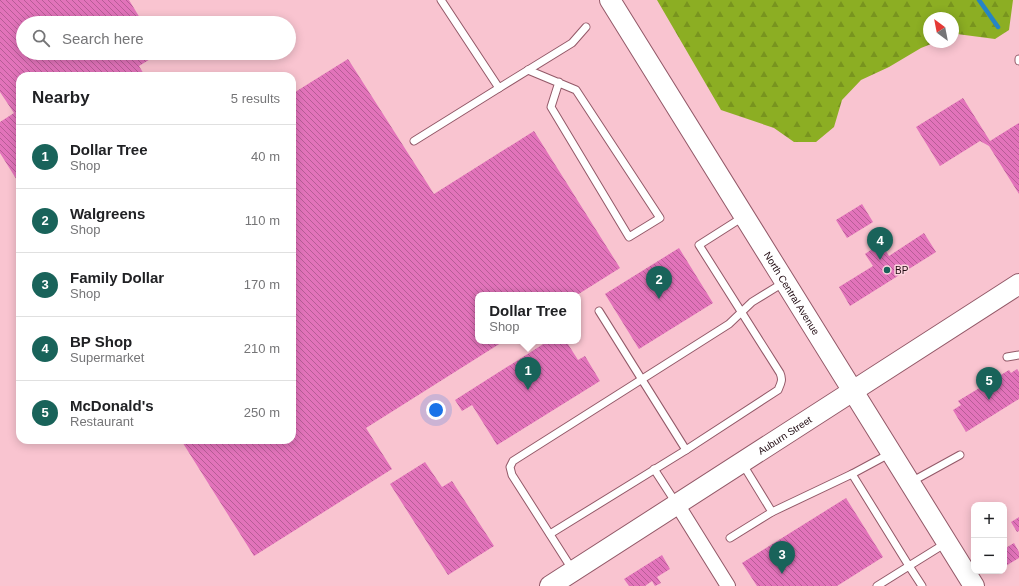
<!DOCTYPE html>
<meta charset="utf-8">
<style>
:root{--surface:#fff;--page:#f6f6f6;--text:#202124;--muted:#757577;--line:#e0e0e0;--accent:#19635a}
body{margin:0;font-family:Arial,sans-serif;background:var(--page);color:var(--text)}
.controls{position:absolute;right:12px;bottom:12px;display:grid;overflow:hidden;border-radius:8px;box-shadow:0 2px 10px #0003}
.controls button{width:36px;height:36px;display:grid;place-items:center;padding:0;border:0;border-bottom:1px solid var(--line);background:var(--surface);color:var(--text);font:20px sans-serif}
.compass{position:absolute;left:923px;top:12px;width:36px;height:36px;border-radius:50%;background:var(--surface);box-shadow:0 2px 10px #0003;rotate:328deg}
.you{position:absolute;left:436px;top:410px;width:14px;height:14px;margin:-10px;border:3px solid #fff;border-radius:50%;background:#1a73e8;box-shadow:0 0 0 6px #1a73e833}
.badge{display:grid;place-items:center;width:26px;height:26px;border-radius:50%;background:var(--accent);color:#fff;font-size:13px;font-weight:700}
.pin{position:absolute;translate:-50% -33px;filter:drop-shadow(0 1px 2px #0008)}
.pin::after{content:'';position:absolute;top:21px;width:14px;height:12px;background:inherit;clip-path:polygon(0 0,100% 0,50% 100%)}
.popup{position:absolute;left:475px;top:292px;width:106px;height:52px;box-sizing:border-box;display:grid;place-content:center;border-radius:8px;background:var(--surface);filter:drop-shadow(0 1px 3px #0005);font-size:13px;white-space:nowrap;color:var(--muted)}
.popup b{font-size:15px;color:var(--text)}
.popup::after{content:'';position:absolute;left:50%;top:100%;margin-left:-8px;border:8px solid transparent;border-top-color:var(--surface)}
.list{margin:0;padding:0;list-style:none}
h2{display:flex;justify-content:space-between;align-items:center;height:52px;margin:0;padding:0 16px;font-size:17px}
h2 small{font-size:13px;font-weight:400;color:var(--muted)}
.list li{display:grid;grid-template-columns:26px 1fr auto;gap:12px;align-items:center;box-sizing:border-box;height:64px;padding:0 16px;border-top:1px solid var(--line)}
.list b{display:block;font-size:15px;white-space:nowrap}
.list p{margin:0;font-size:13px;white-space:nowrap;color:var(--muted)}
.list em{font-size:13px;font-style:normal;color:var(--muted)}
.icon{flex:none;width:22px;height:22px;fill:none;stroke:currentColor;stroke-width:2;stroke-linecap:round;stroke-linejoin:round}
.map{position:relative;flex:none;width:1019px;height:586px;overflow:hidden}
.search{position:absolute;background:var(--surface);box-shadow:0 2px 10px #0003;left:16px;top:16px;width:280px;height:44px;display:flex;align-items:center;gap:10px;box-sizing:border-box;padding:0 14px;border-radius:22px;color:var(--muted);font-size:15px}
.panel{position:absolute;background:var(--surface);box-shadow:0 2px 10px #0003;left:16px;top:72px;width:280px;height:372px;border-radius:12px}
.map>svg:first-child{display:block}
</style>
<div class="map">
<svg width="1019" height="586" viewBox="0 0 1019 586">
<defs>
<pattern id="forest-firs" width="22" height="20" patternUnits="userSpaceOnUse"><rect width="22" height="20" fill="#8cae23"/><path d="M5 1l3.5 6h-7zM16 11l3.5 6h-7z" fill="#78941e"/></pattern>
<pattern id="building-back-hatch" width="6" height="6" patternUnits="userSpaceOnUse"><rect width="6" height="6" fill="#e273ba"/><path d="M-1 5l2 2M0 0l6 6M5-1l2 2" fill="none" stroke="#b75d96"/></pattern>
</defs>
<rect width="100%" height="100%" fill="#f9c4d0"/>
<path fill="url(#forest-firs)" d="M657 0H1013L1009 30 995 39 957 34 953 36V18H929V42H936L921 48 889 67 861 80 842 100 834 127 816 142H794L774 128 721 110Z"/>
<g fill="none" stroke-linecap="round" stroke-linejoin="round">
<path stroke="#2685c4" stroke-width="4.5" d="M979 0 998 27"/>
</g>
<g fill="url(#building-back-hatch)">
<path d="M0 0H129L143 23H23V53H160L139 66 145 76H20V185L0 153V122L14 113 0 92Z"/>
<path d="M348 59 434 194 534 131 620 268 577 295H478V341H504L366 428 392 469 254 556 181 440H292V94Z"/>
<path d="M963 98 990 141 1019 123V194L989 146 980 141 940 166 916 127Z"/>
<path d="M862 204 873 222 847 238 836 220Z"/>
<path d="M924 233 936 252 850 306 839 287 873 266 865 254 881 243 889 256Z"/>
<path d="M679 248 713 303 639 349 605 294Z"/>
<path d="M548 341H566L578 360 585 356 600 381 497 445 472 405 462 411 455 400Z"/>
<path d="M1017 369 1019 372V399L966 432 953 410 961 405 958 401 1009 370 1011 373Z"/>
<path d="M425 462 442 487 452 481 494 546 448 575 390 484Z"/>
<path d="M846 498 883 557 837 586H757L742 563Z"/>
<path d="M1019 517V531L1017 532 1011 522Z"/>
<path d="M1014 543 1019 552V558L1004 567V549Z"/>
<path d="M662 555 670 569 657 577 661 583 655 586 652 581 645 586H629L624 579Z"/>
</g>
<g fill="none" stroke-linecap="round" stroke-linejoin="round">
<defs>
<g id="service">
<path d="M441 0 499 88 572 43 586 27"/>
<path d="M1019 59V61"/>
<path d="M528 70 576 90 660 218 629 237 551 107 559 82"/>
<path d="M414 141 499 88"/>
<path d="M599 311 686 450"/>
<path d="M1007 357 1019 355"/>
<path d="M654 469 676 503"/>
<path d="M852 474 891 453"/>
<path d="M911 482 960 455"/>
<path d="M772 512 852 474 909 566 946 543"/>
<path d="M550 534 686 450 778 390C781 383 783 380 780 373L699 245 743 217"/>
<path d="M730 538 772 512 742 463"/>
<path d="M572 569 512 475 510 467 513 461 729 324 752 302 783 283"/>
<path d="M877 586 909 566 922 586"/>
</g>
<path id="minor" d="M677 504 728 586"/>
<g id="secondary">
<path id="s1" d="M610 0 974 586"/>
<path id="s2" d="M550 586 1019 284"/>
</g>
</defs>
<use href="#service" stroke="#935968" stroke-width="9"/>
<use href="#minor" stroke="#935968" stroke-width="16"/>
<use href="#secondary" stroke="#935968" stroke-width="22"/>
<use href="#service" stroke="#fff" stroke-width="7"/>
<use href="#minor" stroke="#fff" stroke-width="14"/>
<use href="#secondary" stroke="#fff" stroke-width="20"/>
</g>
<circle fill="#19635a" stroke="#fed5df" stroke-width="1.5" cx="887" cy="270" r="4"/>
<g text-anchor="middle" stroke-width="3" stroke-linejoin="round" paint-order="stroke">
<g font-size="10" fill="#210b12" stroke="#fed5df" text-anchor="start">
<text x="895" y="274">BP</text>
</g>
<g font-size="10" fill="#210b12" stroke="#fed5df">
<text dy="4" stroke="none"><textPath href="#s1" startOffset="345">North Central Avenue</textPath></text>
<text dy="4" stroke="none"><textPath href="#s2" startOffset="279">Auburn Street</textPath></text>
</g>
</g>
</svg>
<div class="controls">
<button>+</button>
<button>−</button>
</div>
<svg class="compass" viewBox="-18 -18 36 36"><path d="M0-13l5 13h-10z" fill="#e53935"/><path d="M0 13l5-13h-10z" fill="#757577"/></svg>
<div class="you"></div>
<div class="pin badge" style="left:528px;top:390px">1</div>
<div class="popup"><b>Dollar Tree</b>Shop</div>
<div class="pin badge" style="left:659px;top:299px">2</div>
<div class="pin badge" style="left:782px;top:574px">3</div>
<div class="pin badge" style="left:880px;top:260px">4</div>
<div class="pin badge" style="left:989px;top:400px">5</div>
<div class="search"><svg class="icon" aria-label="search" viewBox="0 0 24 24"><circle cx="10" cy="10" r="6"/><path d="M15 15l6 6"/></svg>Search here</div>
<section class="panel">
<h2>Nearby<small>5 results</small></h2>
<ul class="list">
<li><span class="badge">1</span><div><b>Dollar Tree</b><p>Shop</p></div><em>40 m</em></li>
<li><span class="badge">2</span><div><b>Walgreens</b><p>Shop</p></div><em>110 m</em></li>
<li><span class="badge">3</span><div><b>Family Dollar</b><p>Shop</p></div><em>170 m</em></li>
<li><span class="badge">4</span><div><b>BP Shop</b><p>Supermarket</p></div><em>210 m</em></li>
<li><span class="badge">5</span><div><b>McDonald's</b><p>Restaurant</p></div><em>250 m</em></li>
</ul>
</section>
</div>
